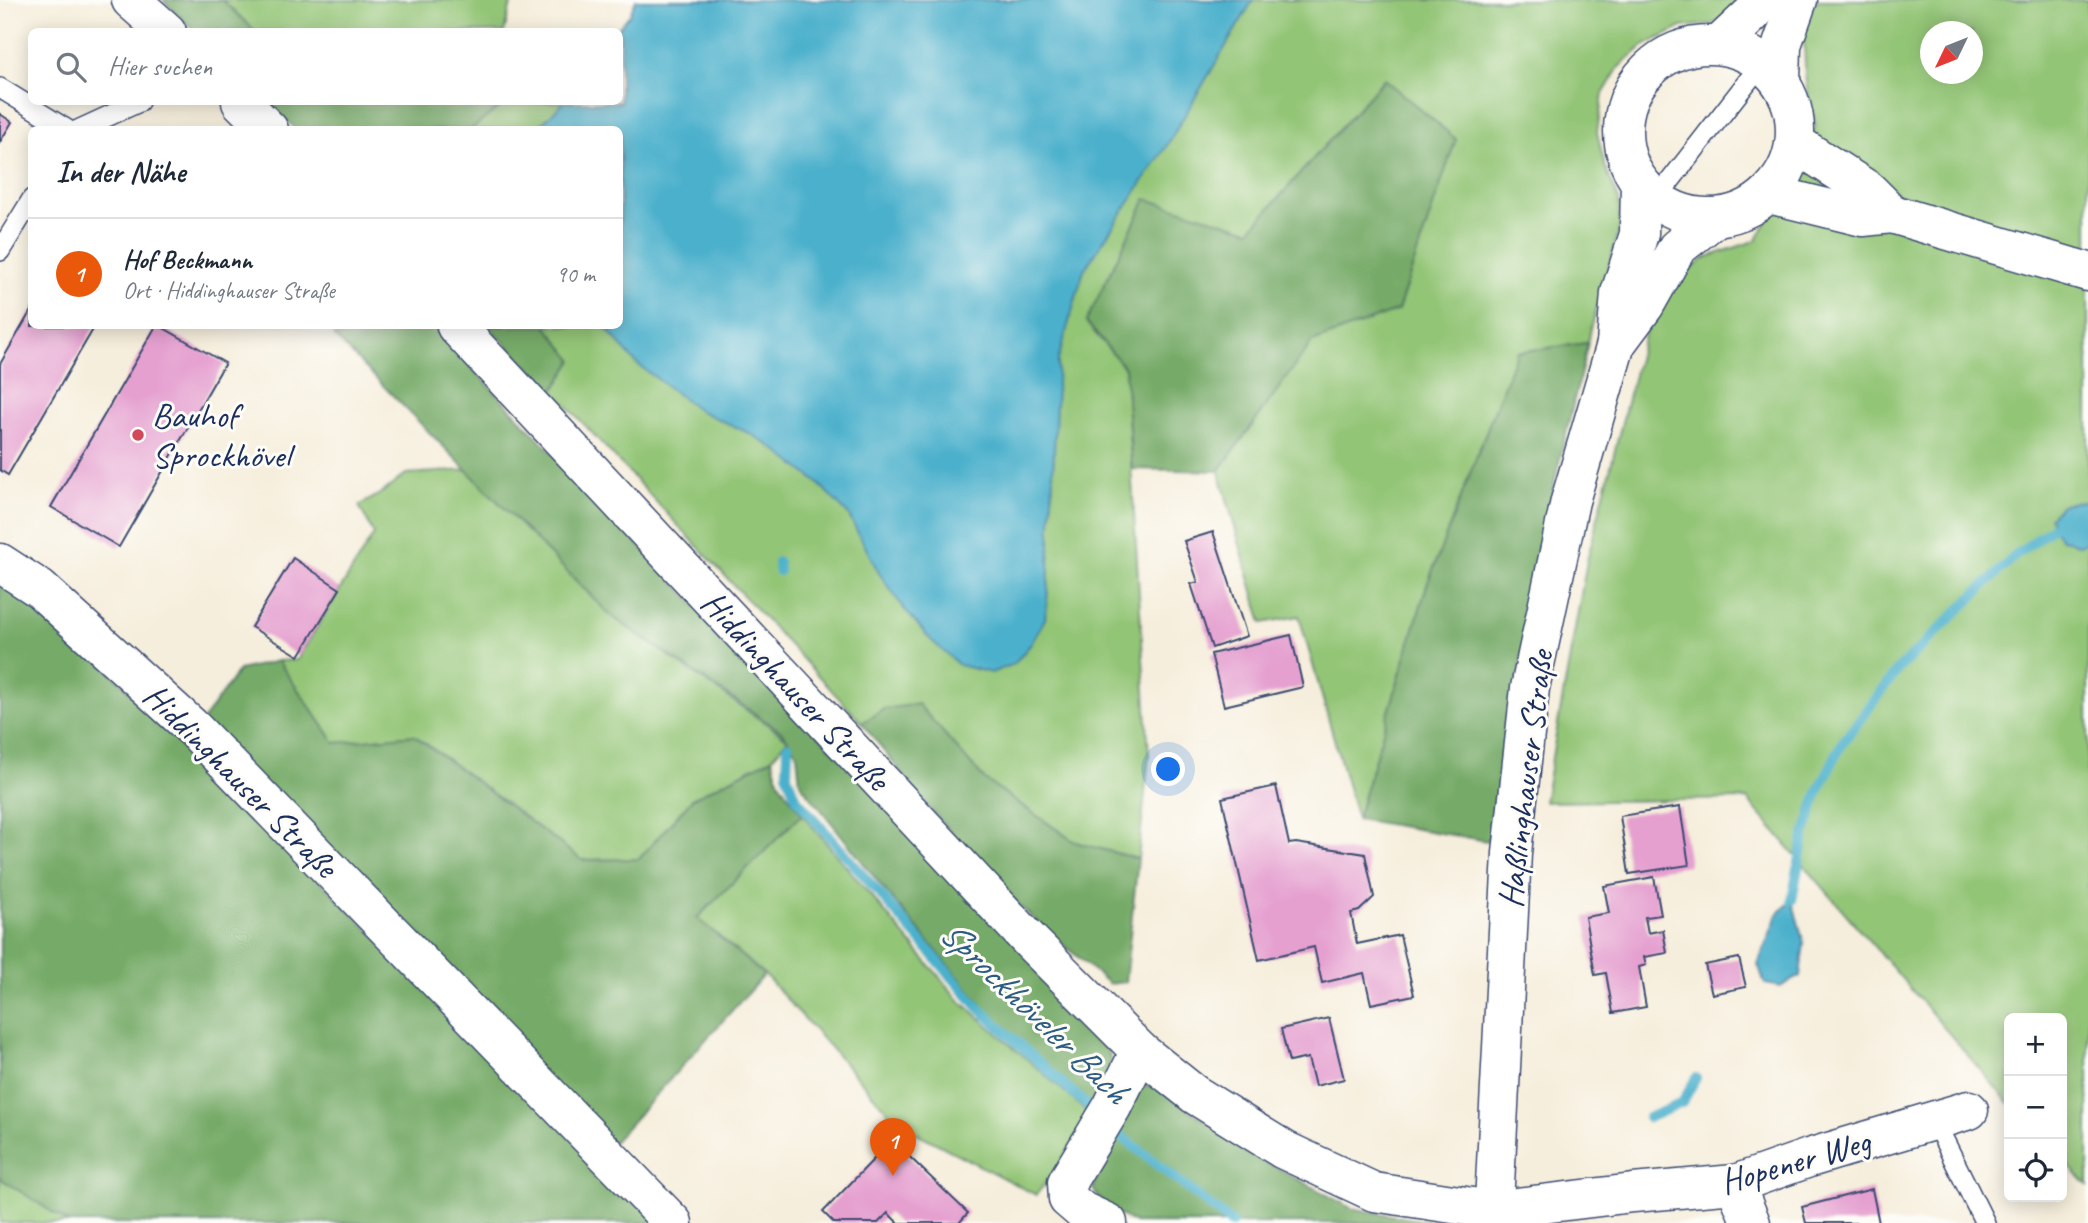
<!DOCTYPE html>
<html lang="de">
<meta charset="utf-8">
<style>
:root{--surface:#fff;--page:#f6f6f7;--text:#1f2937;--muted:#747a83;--line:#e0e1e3;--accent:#ea580c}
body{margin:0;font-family:Caveat,sans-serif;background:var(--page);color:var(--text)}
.controls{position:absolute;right:21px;bottom:21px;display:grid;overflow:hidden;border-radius:10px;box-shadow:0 4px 18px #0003}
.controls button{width:63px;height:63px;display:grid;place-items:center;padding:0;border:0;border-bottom:2px solid var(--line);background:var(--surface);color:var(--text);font:35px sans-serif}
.compass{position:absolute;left:1920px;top:21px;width:63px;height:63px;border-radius:50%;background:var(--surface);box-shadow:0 4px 18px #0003;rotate:227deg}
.you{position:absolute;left:1169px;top:770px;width:24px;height:24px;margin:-18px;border:5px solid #fff;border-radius:50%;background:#1a73e8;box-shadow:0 0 0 10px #1a73e833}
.badge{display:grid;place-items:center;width:46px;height:46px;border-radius:50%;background:var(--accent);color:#fff;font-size:23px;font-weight:700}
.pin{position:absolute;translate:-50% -58px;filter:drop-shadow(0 2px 4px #0008)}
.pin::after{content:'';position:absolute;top:37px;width:24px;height:21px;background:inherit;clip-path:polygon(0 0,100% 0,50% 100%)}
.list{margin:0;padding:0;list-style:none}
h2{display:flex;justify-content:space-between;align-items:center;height:91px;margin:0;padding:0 28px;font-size:30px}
h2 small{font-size:23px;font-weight:400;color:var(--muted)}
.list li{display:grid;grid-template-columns:46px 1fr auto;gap:21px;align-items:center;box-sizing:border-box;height:112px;padding:0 28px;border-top:2px solid var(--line)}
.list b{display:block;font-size:26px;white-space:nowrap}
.list p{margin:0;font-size:23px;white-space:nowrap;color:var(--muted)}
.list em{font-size:23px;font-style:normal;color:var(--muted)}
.icon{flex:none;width:38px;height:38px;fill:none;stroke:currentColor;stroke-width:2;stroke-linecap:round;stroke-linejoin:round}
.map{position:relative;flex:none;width:2088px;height:1223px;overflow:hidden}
.search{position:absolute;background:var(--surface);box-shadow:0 4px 18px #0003;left:28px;top:28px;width:595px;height:77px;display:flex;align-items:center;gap:18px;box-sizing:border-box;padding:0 24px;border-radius:10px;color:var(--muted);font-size:26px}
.panel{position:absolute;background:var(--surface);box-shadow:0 4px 18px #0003;left:28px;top:126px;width:595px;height:203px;border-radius:10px}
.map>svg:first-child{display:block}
</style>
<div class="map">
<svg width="2088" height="1223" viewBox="0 0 2088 1223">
<rect width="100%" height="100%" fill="#fdfcf7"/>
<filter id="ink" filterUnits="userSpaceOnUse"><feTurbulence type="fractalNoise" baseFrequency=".0143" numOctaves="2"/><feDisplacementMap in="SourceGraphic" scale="14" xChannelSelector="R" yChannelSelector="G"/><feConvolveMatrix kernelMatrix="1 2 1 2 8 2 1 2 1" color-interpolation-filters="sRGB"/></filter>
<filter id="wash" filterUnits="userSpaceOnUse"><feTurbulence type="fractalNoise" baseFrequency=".00686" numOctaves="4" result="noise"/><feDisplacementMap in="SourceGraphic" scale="28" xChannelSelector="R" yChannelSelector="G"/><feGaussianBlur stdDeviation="1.57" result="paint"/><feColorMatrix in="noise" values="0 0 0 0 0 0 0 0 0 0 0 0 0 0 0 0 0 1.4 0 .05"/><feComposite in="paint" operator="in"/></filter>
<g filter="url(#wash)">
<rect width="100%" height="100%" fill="#f6eedc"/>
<g fill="#93c576" stroke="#577a6a" stroke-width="2" fill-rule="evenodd">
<path d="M222 0H512L504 32 255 31Z"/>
<path d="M1096 0H1744L1737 9 1712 24 1682 27 1643 46 1619 67 1603 94 1597 132 1605 167 1619 200 1620 226 1587 343 1517 352 1427 585 1357 819 1299 616 1262 623 1219 471 1312 342 1398 310 1384 79 1250 231 1086 322 1125 368 1149 755 1138 859 1075 842 984 779 918 705 884 709 862 723 553 391 573 360 546 326H620Z"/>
<path d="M1815 0H2088V1186L2062 1159V1018H2009V1103L1747 799 1544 802 1587 561 1644 335 1668 288 1705 258 1757 240 1816 126 1806 84 1803 23ZM1930 32H1972V74H1930Z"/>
<path d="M506 102H572L561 129 470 130Z"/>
<path d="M467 470 610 615 788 739 772 758 693 798 639 859 582 860 414 735 335 743 278 661 297 660 374 534 359 506 383 492 406 474Z"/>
<path d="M802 814 958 999 1090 1114 1057 1168 1036 1195 899 1124 765 975 697 918Z"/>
<path d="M0 1178 69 1223H0Z"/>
</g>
<g fill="#76aa67" stroke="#486c62" stroke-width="2">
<path d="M163 0H222L255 31H195Z"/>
<path d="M1384 79 1456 139 1398 310 1312 342 1219 471 1132 469 1125 368 1086 322 1146 199 1250 230Z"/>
<path d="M267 102H506L470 130 296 129Z"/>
<path d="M345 326H433L797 713 1107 1034 1111 1067 1090 1115 1014 1043 884 889 800 783 797 754 783 733 610 615 334 336Z"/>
<path d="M488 326H546L573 360 553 391Z"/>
<path d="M1588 343 1551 496 1488 841 1357 819 1427 585 1517 352Z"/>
<path d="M0 573 32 594 663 1223H69L0 1178Z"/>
<path d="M278 661 335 743 414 735 582 860 639 859 693 798 772 758 779 782 802 814 697 918 764 975 609 1147 200 724 239 670Z"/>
<path d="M918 704 984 779 1075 842 1138 859 1125 982 1109 984 1019 906 929 808 862 723 884 709Z"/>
<path d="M1143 1085 1156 1087 1268 1163 1351 1208 1434 1223H1135C1117 1214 1102 1206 1093 1189L1102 1153Z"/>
</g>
<g fill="#4cb0cc" stroke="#347095" stroke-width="2">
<path d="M636 0H1253L1166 147 1084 270 1058 360 1048 592 1045 619 1031 644 1014 664 991 673 959 665 930 639 904 609 879 573 848 514 817 482 776 450 751 434 700 411 636 363 604 326H620V130L536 129 564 102H620V32L616 31 630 14Z"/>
<path d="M2078 501 2088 502V542L2079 545 2061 539 2053 527 2050 517 2062 505Z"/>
<path d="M1792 900 1804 943 1800 976 1780 987 1765 984 1758 964 1777 915Z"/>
</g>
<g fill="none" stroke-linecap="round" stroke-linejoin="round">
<g stroke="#4cb0cc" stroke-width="10">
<path d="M778 562 779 571"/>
<path d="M788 746 787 776 797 799 978 1007 1120 1135 1232 1223"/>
<path d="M1792 900 1804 836 1818 792 1842 743 1899 668 2016 555 2053 527"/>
<path d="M1648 1118 1682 1103 1696 1078"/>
</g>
</g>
<g id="blocks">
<g fill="#e5a0d0">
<path d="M0 114 12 122 0 142Z"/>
<path d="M32 309V326H95L8 475 0 470V364Z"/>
<path d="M156 326H160L225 363 119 547 51 507Z"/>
<path d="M1213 532 1247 636 1212 648 1191 584 1198 582 1184 541Z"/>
<path d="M293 558 340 589 299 656 251 627Z"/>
<path d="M1291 635 1303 687 1224 706 1211 654Z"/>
<path d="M1276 786 1289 844 1296 843 1365 854 1374 897 1359 911 1351 913 1357 944 1400 935 1414 995 1371 1004 1364 973 1322 983 1314 947 1259 960 1222 798Z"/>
<path d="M1680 807 1689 865 1629 874 1620 816Z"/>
<path d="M1654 877 1661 915 1645 917 1648 933 1663 930 1667 953 1644 957 1646 965 1639 967 1646 1007 1613 1013 1606 973 1595 975 1585 917 1609 913 1604 886Z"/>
<path d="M1739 958 1746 987 1712 994 1705 965Z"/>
<path d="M1329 1018 1344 1079 1315 1086 1308 1058 1289 1062 1281 1029Z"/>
<path d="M892 1140 968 1213 959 1223H898L888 1213 878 1223H834L823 1212Z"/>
<path d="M1872 1189 1879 1223H1806L1802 1207Z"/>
</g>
</g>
</g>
<g filter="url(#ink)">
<use href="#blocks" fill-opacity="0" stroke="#3c4c71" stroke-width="2"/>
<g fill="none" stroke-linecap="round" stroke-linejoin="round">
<defs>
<g id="lane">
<path d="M0 88 68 130"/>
<path d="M78 130 139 102"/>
<path d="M1656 199 1762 63"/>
<path d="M0 251 32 199"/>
<path d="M1934 1120 1985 1223"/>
</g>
<g id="street">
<path d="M0 563 40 589 194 729 673 1223"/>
<path d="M1735 1184 1751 1223"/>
<path d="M1492 1210 1633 1193 1735 1184 1809 1158 1969 1110"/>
<path d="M1108 1223 1082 1211 1068 1199 1067 1182 1112 1107 1140 1051"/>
</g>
<g id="secondary">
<path d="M131 0 167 32"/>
<circle cx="1709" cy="131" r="86"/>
<path d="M1719 45 1753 13 1763 0"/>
<path d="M1781 83 1782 45 1798 0"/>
<path d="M241 102 269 130"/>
<path d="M1795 143 1869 191 1892 214"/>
<path d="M1769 194 1863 217 1892 214 2088 272"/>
<path d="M456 326 1032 943 1140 1051 1194 1094 1284 1150 1374 1192 1492 1210"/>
<path d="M1616 344 1645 305 1677 248 1715 218"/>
<path d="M1493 1223 1512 853 1530 688 1570 501 1616 344 1620 293 1639 234 1640 183"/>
</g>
</defs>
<use href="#lane" stroke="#3c4c71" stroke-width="22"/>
<use href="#street" stroke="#3c4c71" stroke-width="41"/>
<use href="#secondary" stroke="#3c4c71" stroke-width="41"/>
<use href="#lane" stroke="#fff" stroke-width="19"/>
<use href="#street" stroke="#fff" stroke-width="38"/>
<use href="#secondary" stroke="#fff" stroke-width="38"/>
</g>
</g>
<circle fill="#d1495b" stroke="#fdfcf7" stroke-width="2.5" cx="138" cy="435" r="7"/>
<g text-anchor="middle" stroke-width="6" stroke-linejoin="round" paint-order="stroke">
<g font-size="35" fill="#1b2f5e" stroke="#fdfcf7" text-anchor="start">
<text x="152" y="427">Bauhof<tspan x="152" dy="40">Sprockhövel</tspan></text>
</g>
<g font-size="35" fill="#1b2f5e" stroke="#fdfcf7">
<text transform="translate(796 690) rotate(47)" y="12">Hiddinghauser Straße</text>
<text transform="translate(1525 779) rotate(-83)" y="12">Haßlinghauser Straße</text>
<text transform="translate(241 780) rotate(45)" y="12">Hiddinghauser Straße</text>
<text transform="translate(1795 1161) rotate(-16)" y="12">Hopener Weg</text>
</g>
<g font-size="37" font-style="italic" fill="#2c5c84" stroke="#fdfcf7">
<text transform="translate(1035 1011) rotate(44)" y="13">Sprockhöveler Bach</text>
</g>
</g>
</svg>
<div class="controls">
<button>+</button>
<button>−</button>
<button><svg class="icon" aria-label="locate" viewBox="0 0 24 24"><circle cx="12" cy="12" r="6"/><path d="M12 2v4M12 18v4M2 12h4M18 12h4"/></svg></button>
</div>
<svg class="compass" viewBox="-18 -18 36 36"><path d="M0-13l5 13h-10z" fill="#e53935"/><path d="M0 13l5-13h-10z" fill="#747a83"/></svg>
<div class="you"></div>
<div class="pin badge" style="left:893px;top:1176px">1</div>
<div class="search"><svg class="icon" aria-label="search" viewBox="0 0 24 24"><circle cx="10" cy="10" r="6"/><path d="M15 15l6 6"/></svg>Hier suchen</div>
<section class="panel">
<h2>In der Nähe<small></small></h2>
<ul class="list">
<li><span class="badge">1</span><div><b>Hof Beckmann</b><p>Ort · Hiddinghauser Straße</p></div><em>90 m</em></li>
</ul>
</section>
</div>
